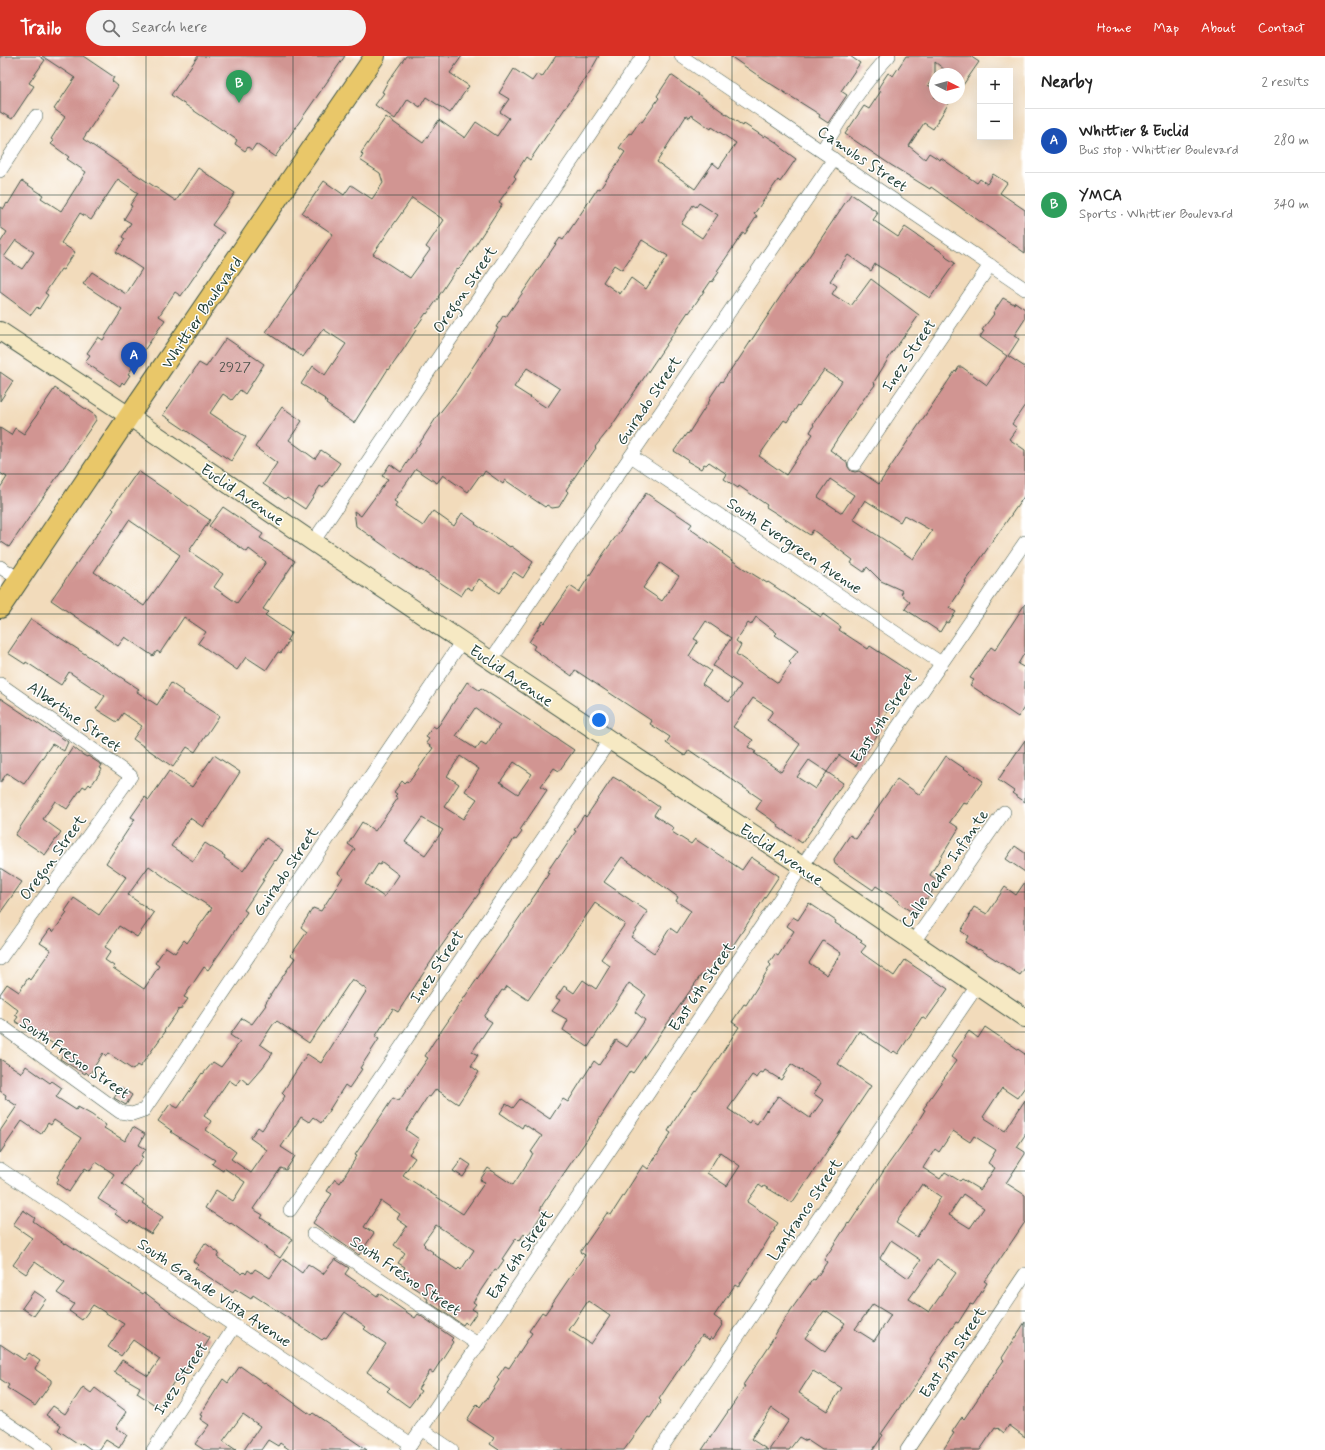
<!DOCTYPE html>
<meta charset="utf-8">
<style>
:root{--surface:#fff;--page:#f2f2f2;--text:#222;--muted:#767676;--line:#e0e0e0;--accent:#d93025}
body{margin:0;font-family:Mynerve,sans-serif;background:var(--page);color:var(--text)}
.controls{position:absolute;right:12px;top:12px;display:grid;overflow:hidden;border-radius:0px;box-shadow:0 4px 16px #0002}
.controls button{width:36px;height:36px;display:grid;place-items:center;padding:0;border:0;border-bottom:1px solid var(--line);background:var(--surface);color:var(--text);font:20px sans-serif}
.compass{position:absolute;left:929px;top:12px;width:36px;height:36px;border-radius:50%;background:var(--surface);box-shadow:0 4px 16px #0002;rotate:96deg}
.you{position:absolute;left:599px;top:664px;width:14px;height:14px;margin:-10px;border:3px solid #fff;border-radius:50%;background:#1a73e8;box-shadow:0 0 0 6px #1a73e833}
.badge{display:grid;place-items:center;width:26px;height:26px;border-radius:50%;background:var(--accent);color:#fff;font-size:13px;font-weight:700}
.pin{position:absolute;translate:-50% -33px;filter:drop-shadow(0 1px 2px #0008)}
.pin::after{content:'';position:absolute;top:21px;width:14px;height:12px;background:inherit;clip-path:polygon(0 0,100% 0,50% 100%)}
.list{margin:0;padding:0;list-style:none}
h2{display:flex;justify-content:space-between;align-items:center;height:52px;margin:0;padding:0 16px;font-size:17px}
h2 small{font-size:13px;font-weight:400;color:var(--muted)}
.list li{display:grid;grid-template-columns:26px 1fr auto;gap:12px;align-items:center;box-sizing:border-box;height:64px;padding:0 16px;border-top:1px solid var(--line)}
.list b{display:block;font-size:15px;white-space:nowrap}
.list p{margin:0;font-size:13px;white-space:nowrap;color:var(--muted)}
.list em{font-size:13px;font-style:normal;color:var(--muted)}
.icon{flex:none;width:22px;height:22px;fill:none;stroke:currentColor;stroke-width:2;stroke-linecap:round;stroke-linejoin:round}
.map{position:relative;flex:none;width:1025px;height:1394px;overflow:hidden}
header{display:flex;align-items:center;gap:24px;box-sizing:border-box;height:56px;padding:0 20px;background:var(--accent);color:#fff}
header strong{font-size:19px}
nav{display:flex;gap:22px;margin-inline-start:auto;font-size:14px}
.search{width:280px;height:36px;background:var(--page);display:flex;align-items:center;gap:10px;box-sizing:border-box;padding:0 14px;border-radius:22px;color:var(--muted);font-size:15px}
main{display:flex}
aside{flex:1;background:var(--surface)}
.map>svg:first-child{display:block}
</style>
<header>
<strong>Trailo</strong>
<div class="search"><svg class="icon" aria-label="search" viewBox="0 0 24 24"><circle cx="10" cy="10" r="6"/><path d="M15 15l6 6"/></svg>Search here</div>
<nav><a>Home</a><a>Map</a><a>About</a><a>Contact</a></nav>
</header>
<main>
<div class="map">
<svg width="1025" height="1394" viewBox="0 0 1025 1394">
<rect width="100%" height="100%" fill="#fff"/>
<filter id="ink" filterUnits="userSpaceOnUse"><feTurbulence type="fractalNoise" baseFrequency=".025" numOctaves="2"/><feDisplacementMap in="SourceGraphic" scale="8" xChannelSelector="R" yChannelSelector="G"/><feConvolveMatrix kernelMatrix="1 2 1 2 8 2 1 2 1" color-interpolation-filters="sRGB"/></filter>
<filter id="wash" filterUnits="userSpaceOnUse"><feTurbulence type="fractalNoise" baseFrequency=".012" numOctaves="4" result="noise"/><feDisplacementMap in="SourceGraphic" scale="16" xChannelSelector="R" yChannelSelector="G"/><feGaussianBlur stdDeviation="0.9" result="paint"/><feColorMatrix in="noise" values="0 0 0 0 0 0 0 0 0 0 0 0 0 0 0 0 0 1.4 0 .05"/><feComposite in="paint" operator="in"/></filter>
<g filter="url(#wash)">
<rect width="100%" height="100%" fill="#f2dbbb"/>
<g id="blocks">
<g fill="#d19592" fill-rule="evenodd">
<path d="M0 0H39L45 4 29 27 34 30 12 63 0 56Z"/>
<path d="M42 0H83L114 21 112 25 118 30 83 83 176 145 198 112 235 137 212 169 224 177 181 240 175 236 159 260 165 264 128 318 130 319 124 328 122 326 120 330 85 306 90 299 87 297 98 281 103 284 122 254 83 228 92 216 126 238 142 213 116 196 125 183 122 181 131 167 124 163 132 150 130 149 138 137 118 123 91 164 80 157 61 187 75 196 63 214 61 213 45 237 48 239 39 253 37 251 31 259 0 236V187L7 176 0 171V151L3 153 7 147 8 148 22 125 43 139 41 142 61 155 86 116 67 103 69 101 51 88 54 85 51 83 65 61 54 53 75 22ZM16 184 34 196 22 213 4 201Z"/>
<path d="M198 0H345L275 101 256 88 252 94 248 91 245 95 235 88 237 84 171 39Z"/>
<path d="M406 0H462L450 17 469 30 450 57 426 41 420 51 408 43 395 63 375 49 384 37 382 36 387 27Z"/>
<path d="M556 0H599L591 14 530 104 526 101 514 120 516 122 499 146 502 148 463 208 458 213 457 212 438 241H439L427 258 426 257 415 273 416 274 403 294 389 314 388 313 354 367 326 348 327 346 324 344 325 343 301 328 313 310 325 319 346 288 323 273 303 301 266 276 333 178 302 157 324 125 344 139 351 129 372 143 383 127 380 117 360 104 363 99 361 97 386 61 423 87 439 64 465 82 476 66 497 80 509 62 500 56 509 43 499 37 514 13 532 25 537 18 542 21ZM412 142 444 164 426 191 430 194 410 222 373 198Z"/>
<path d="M730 0H850L860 7 841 35 847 39 828 67 819 61 820 59 814 55 763 23Z"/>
<path d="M906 0H970L979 6 963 29 959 26V18H950L935 6V21L928 29 935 33V42H952L933 73 924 67 909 90 925 103 929 97 940 104 941 102 977 127 980 123 987 128 993 118 1007 127 1000 137 1025 154V197L931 131 930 133 891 109 845 78 864 50 869 53 881 35 878 33 880 29 888 17 893 20Z"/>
<path d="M671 19 743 70 744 68 764 81 765 79 776 86 782 91 781 92 796 103 780 126 778 124 754 158 757 160 745 178 743 177 717 215 719 216 712 226 711 225 689 257 688 256 611 371 595 391 596 392 587 405 586 404 566 434 568 436 559 451 552 452 547 449 545 451 505 424 503 428 485 415 482 420 480 419 468 436 443 419 437 427 416 413 394 445 397 447 395 451 423 470 433 455 454 470 462 457 476 467 475 468 510 491 511 490 533 506 523 522 514 516 499 537 479 523 472 534 467 531 461 540 421 514 420 515 356 470 354 455 361 460 388 423 382 420 390 408 401 416 438 359 456 336 480 300 498 272 496 271 503 260 506 261 560 182 563 184 598 132 600 133 625 96 619 92 629 77 631 78 640 65 642 66 647 59 659 42 657 40ZM691 59 711 73 712 71 736 87 719 112 713 107 695 133 657 106 686 60 690 62ZM699 147 718 159 702 182 681 168 693 149 696 151ZM642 184 668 200 646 233 631 222 620 238 603 226 614 209 622 214ZM527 312 560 333 547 352 514 331Z"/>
<path d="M851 138 876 155V156L878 157 873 164 898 181 905 171 946 199 945 200 947 202 955 207 930 242 875 208 871 215 848 199 830 225 837 230 832 238 851 250 871 223 919 259 890 300 874 326 875 329 868 338H867L830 394 847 406 848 411 851 415 855 416 859 415 879 428 955 315 956 316 959 311H962L987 329 1007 300 980 281 984 275 982 274 994 258 993 257 1003 242 1014 248 1015 246 1025 253V263L1014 280 1019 283 1008 300 1025 311V349L1012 368 1017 372 1009 383 1025 394V439L965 525 966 526 949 552 956 556 948 567 946 566 940 576 905 553 910 546 901 538 903 535 881 525 867 511 864 516 851 507 853 504 813 474 810 479 774 456 766 451 767 449 739 430 738 432 724 423 727 418 709 406 706 409 704 408 701 413 687 405 688 404 674 395 687 377 688 378 710 344 709 343 721 325 722 326 736 306H737L790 226 802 211ZM824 314 842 325 813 368 814 369 810 376 813 378 786 419 759 400 784 364 787 366 798 349 799 350ZM830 423 854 439 842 457 818 441ZM865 444 900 466 904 459 932 475 913 503 853 463Z"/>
<path d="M226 282 264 308 245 338 240 334 232 344 223 338 210 357 246 381 231 405 163 359 199 307 206 311Z"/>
<path d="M0 316 13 325 0 345Z"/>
<path d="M55 332 96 360V364L9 491 0 485V432L7 421 0 417V372L11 379 15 372 24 378Z"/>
<path d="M282 351 302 365 289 384 315 403 321 394 340 407 323 432 320 430 305 453 287 441 285 443 263 428 277 407 255 391Z"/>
<path d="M138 415 210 464 189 495 223 518 214 531 237 547 266 506 249 493 247 496 209 470 223 451 263 478 260 482 295 505 263 553 268 556 265 559 291 577 287 584 289 585 281 597 278 596 266 614 246 601 237 614 198 587 206 576 184 561 160 597 157 595 153 600 125 581 118 590 51 544 114 454 112 452ZM129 464 180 499 144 550 94 516Z"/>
<path d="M646 437 692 468 689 472 723 496 722 497 743 512 767 527 768 526 821 561 823 558 841 571 839 574 868 593 870 590 910 616 904 627 906 628 900 636H899L885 655 887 657 881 665 885 668 856 710 839 699 827 716 809 704 797 721 815 733 827 716 843 727 802 787 778 771 779 769 756 753 762 744 689 694 685 700 666 687 670 681 650 668 652 665 575 614 572 620 533 593 535 590 529 586 543 565 545 567 570 530 579 536 604 497 635 454ZM660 507 679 520 662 545 643 532ZM756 561 777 577 775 579 798 595 789 606 791 608 778 627 736 598 741 589 736 585 748 567 751 569ZM706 565 731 582 713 610 741 629 729 646 702 628 711 615 689 600 698 585 694 583ZM753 642 773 655 767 664 800 688 781 716 754 697 756 696 748 691 753 684 733 671Z"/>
<path d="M1025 548V596L1018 608 1025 612V650L1018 661 970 629 974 624 970 622 991 591 995 594Z"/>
<path d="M31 563 139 633 137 636 157 649 171 627 184 636 183 637 219 660 195 696 187 691 173 711 133 683 142 670 123 657 117 666 96 653 105 640 69 616 61 629 26 606 25 608 8 597Z"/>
<path d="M467 626 479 634 481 632 574 694 559 715 554 712 541 730 547 734 520 774 522 776 516 784 514 783 511 788 479 835 480 836 440 892 398 956 393 953 375 981 379 983 360 1012 362 1013 349 1032 345 1029 321 1067 313 1061 309 1066 301 1061 281 1091 295 1100 286 1114 281 1112 253 1153 263 1159 261 1162 293 1183 280 1202 231 1167 230 1168 205 1152 216 1134 233 1145 245 1126 224 1112 223 1115 212 1108 215 1104 171 1076 172 1075 158 1065 170 1048 178 1052 202 1017 203 1018 213 1006 221 1011 240 986 230 979 242 962 252 968 266 949 265 948 275 932 295 902 291 899 307 876 301 871 313 852 321 855 343 821 338 817 355 793 348 788 362 766 375 775 398 742 395 740 397 738 394 736 402 725 404 727 406 725 409 726 433 692 426 687 429 683 426 681 433 670 436 672 439 669ZM475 652 500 669 486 689 481 686 476 693 456 680ZM460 700 479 713 465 735 477 743 463 763 444 751 459 728 447 720ZM514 706 532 718 518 738 500 726ZM422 762 443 774 425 799 405 786ZM382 806 399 819 384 841 365 828 378 808 380 809ZM352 923 367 934 321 1007 307 998 282 1037 285 1040 262 1074 258 1071 250 1082 267 1094 251 1117 231 1103 236 1096 206 1074 211 1065 204 1060 229 1024 236 1029 241 1022 248 1028 263 1011 273 997 260 988 274 967H275L277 965 309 987Z"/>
<path d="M0 642 52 677 53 676 68 686 64 695 52 688 24 728 7 717 0 727Z"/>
<path d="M1025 684V746L1012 737 1014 735 998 724Z"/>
<path d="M73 691 83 699 87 701 88 700 102 709 100 712 102 713 91 730 89 728 86 732 83 730 67 753 55 745 43 763 61 776 45 799 15 779Z"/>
<path d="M214 699 240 716 209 764 208 763 203 771 190 762 171 790 193 805 205 787 225 800 224 802 243 815 266 782 283 794 276 805 275 804 262 824H264L244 854 247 856 230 882 208 914 204 911 184 941 188 943 180 954 179 953 164 975 165 976 140 1011 137 1009 133 1014 108 997 106 1000 103 997 89 1019 86 1016 85 1018 60 1003 65 995 44 982 42 984 15 965 18 961 15 959 18 954 0 940V938L7 928 19 936 28 922 30 924 51 894 40 887 50 873 53 876 67 857 65 855 74 842 99 859 126 821 106 807 135 763 131 761 145 741 149 744 169 715 192 731ZM149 810 174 828 212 852 187 887 184 884 175 897 166 891 155 907 159 910 144 933 113 912 114 910 105 904 111 895 105 891 119 870 137 881 154 857 128 839Z"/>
<path d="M946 700 983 725 967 748 963 747 950 766 959 772 930 819 939 825 927 843 925 842 915 858 898 847 899 845 876 830 873 834 835 808 834 803 850 779 856 783 897 723 920 739Z"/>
<path d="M613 721 620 725V724L659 751 654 759 674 772 672 776 691 788 695 783 742 814 751 801 779 820 728 897 723 894 705 921 701 919 633 1017 630 1015 598 1065 599 1066 543 1148 540 1154 543 1156 533 1172 527 1181 524 1178 519 1185 516 1182 502 1203 504 1204 497 1214 495 1213 473 1246 476 1248 472 1253 477 1256 468 1269 465 1266 463 1269 427 1245 428 1243 425 1241 426 1239 412 1230 413 1228 400 1219 405 1211 398 1207 405 1197 394 1189 407 1170 397 1163 400 1158 381 1145 364 1171 374 1177 359 1199 313 1167 332 1138 327 1135 335 1123 340 1127 357 1100 355 1099 393 1042 399 1045 428 1002 425 1000 433 987 537 836 549 817 547 816 557 801 558 802 576 775 574 774 584 759 586 761ZM622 801 678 841 676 845 691 855 677 877 670 872 654 897 631 881 648 856 604 826ZM595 847 625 868 601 903 610 910 596 933 583 924 574 937 564 930 556 942 560 944 552 955 568 964 563 974 588 991 629 927 646 939 635 956 645 964 627 991 616 984 599 1009 594 1005 568 1046 563 1043 550 1063 520 1043 513 1052 506 1048 500 1057 522 1072 524 1068 542 1080 531 1096 533 1097 530 1103 513 1129 488 1112 480 1124 485 1126 463 1158 403 1119 415 1102 409 1098 419 1083 406 1074 428 1040 430 1041 436 1033 458 1048 479 1016 471 1010 478 999 472 996 492 966 484 961 502 934 504 935 507 930 528 944ZM436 1169 474 1194 461 1214 459 1212 457 1214 432 1197 433 1196 424 1190 425 1189 423 1187Z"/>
<path d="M1015 790 1025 797V816L1006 803Z"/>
<path d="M0 812 22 826 0 857Z"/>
<path d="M1025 826V912L1020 919 979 893 978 894 965 886 968 880 961 875 970 860 969 859 974 851 987 858 1005 831 1016 839Z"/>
<path d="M809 847 836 865 835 867 862 884 860 886 866 890 861 896 863 898 894 920 905 904 948 933 926 964 922 961 898 998 894 995 892 997 859 975 838 1008 871 1030 792 1147 764 1130 763 1132 759 1129 747 1146 778 1167 774 1173H775L738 1231 735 1229 714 1260 722 1266 721 1268 722 1269 713 1283 711 1281 710 1284 702 1279 659 1343 661 1345 650 1362 648 1361 624 1394H499L490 1388 494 1382 467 1364 477 1348 480 1351 485 1344H486L499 1324 497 1322 505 1310 509 1312 532 1277 529 1275 542 1256 545 1258 562 1233 585 1199 580 1196 607 1157 611 1159 643 1109 648 1113 671 1077 668 1075 674 1065 695 1034 696 1035 716 1006 739 971 732 966 744 948 746 949 771 909 769 907 775 898 778 900 794 875 787 870 793 861 798 864ZM823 885 841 897 827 919 809 907ZM791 1008 821 1027 814 1038 823 1044 810 1062 778 1040 767 1055 766 1054 757 1068 751 1064 749 1067 728 1053 752 1019 757 1022 761 1016 763 1017 765 1014 781 1024ZM720 1096 740 1110 727 1130 707 1117ZM588 1245 610 1260 591 1288 569 1274Z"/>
<path d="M985 971 1025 998V1031L1017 1042 1002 1032 983 1061 1005 1075 1025 1044V1079L1017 1091 1025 1096V1098L1006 1127 1025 1139V1166L990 1218 984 1225 987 1227 979 1240 973 1249 970 1248 958 1267 956 1266 931 1303 932 1304 921 1321 881 1378 883 1379 873 1394H822L807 1384 806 1385 799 1381 789 1394H769L789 1364 772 1352 751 1383 768 1394H702L742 1335 745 1330 743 1329 771 1287H770L786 1261 813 1223 815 1224 827 1206 824 1204 848 1167 849 1168 885 1113 912 1075 925 1054 923 1053 927 1048H926L956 1005 951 1001 969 975 978 982ZM953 1075 970 1086 974 1080 996 1094 988 1107 995 1112 980 1134 962 1123 960 1125 945 1116 940 1123 923 1112 935 1093 939 1096ZM922 1128 941 1141 917 1181 896 1167ZM963 1138 984 1152 970 1172 949 1159ZM891 1184 921 1204 908 1222 880 1202ZM937 1203 956 1217 929 1256 909 1243ZM873 1248 891 1259 874 1285 855 1273ZM824 1255 827 1256V1255L845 1267 825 1296 805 1282ZM813 1315 842 1332 827 1355 799 1337Z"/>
<path d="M0 1003 22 1017 26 1010 50 1027 52 1025 62 1032 56 1041 76 1054 78 1051 92 1059 106 1069 104 1072 125 1085 133 1071 145 1078 139 1089 146 1093 141 1100 143 1101 137 1110 135 1109 122 1128 144 1144 142 1147 163 1161 151 1178 130 1165 128 1167 115 1158 117 1155 98 1143 114 1118 96 1106 90 1115 85 1112 69 1136 56 1127 59 1123 57 1121 81 1082 54 1064 51 1069 48 1067 41 1078 22 1065 0 1097V1075L17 1050 5 1042 6 1039 0 1035Z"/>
<path d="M121 1031 132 1039 126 1049 114 1042Z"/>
<path d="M462 1103 471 1109 463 1121 453 1115Z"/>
<path d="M23 1154 35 1162 33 1165 65 1188 66 1187 143 1238 144 1236 180 1263 210 1282 195 1306 193 1304 180 1323 177 1321 158 1351 137 1337 140 1331 114 1316 122 1304 148 1320 160 1303 133 1284 121 1300 108 1291 124 1268 93 1249 82 1264 69 1255 74 1248 57 1237 65 1227 35 1206 26 1218 13 1209 32 1182 13 1169Z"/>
<path d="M205 1187 219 1197 217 1201 242 1218 244 1216 246 1218 248 1214 252 1217 255 1213 270 1222 283 1203 302 1217 308 1208 323 1218 335 1203 349 1212 345 1218 377 1240 379 1237 415 1262 418 1258 453 1282 451 1284 453 1286 433 1317 430 1315 418 1333 421 1335 409 1351 387 1335 390 1332 367 1316 386 1288 364 1273 366 1271 345 1256 326 1283 324 1282 322 1284 253 1239 251 1243 235 1233 233 1237 195 1212 198 1209 193 1205Z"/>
<path d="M34 1235 46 1243 34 1260 22 1252Z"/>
<path d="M1025 1266V1381L1009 1369 1004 1377 998 1372 997 1373 995 1372 980 1394H943L954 1377 952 1376 962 1361 964 1363 1004 1304 1002 1302Z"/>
<path d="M0 1288 24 1304 29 1297 40 1305 35 1312 36 1314 51 1324V1327L35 1350 7 1332 9 1329 0 1323Z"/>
<path d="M240 1310 264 1327 265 1326 311 1359 313 1357 367 1394H290L280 1387 278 1390 268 1384 261 1394H244L260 1370 243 1358 223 1385 236 1394H204L195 1388 209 1369 200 1363 202 1360 200 1359 223 1323 228 1327Z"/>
<path d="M83 1331 91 1337 95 1332 127 1356 116 1372 127 1379 119 1392 106 1384 99 1394H92L82 1387 80 1389 58 1374 61 1369 46 1359 53 1350 65 1358Z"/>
</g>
</g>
</g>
<g filter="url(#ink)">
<use href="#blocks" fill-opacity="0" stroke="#3f5548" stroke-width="1"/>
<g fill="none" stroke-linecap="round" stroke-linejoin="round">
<defs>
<g id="street">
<path d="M681 0 1025 233"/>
<path d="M822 95C841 61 862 29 889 0"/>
<path d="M0 115 36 60"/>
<path d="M631 400 941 607"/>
<path d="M855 408 990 209"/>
<path d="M313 486 643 0"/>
<path d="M0 511 19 523"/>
<path d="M491 604 834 103"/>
<path d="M0 628 131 720 0 903"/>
<path d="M913 887 1004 756"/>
<path d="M0 969 120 1056 132 1058 144 1054 462 585"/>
<path d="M0 1113 411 1388"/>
<path d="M290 1154 610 684"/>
<path d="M313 1178 479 1289"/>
<path d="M0 1362 47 1394"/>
<path d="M421 1373 452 1394"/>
<path d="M153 1394 235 1270"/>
<path d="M407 1394 802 810 1025 486"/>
<path d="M660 1394 977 930"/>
<path d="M907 1394 1025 1218"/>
</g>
<path id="secondary" d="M0 275 129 360 313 486 610 684 802 810 1025 962"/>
<path id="primary" d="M0 552 129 360 375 0"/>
</defs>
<use href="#street" stroke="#3f5548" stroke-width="14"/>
<use href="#secondary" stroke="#3f5548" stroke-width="20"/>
<use href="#primary" stroke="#3f5548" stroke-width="22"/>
<use href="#street" stroke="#fff" stroke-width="13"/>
<use href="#secondary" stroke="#f6e9c3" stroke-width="18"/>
<use href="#primary" stroke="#e9c769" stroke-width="20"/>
</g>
</g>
<path fill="none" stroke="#1f3d34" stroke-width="1" stroke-opacity="0.55" d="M146 0V1394M293 0V1394M439 0V1394M586 0V1394M732 0V1394M879 0V1394M0 139H1025M0 279H1025M0 418H1025M0 558H1025M0 697H1025M0 836H1025M0 976H1025M0 1115H1025M0 1255H1025"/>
<g text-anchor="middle" stroke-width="3" stroke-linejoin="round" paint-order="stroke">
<g font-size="14" fill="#4c534c">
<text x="235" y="315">2927</text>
</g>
<g font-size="16" fill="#1f3d34" stroke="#fff">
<text transform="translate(863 102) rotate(34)" y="6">Camulos Street</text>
<text transform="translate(464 233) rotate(-56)" y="6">Oregon Street</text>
<text transform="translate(201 256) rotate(-56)" y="6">Whittier Boulevard</text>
<text transform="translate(908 299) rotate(-56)" y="6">Inez Street</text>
<text transform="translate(648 344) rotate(-56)" y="6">Guirado Street</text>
<text transform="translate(243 438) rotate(34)" y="6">Euclid Avenue</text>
<text transform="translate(795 489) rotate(34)" y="6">South Evergreen Avenue</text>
<text transform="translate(512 619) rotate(34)" y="6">Euclid Avenue</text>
<text transform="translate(75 660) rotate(35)" y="6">Albertine Street</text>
<text transform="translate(883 661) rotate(-56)" y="6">East 6th Street</text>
<text transform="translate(782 798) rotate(34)" y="6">Euclid Avenue</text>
<text transform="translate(52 801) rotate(-54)" y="6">Oregon Street</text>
<text transform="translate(944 812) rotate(-55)" y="6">Calle Pedro Infante</text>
<text transform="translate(285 815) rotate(-56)" y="6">Guirado Street</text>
<text transform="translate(436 910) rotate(-56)" y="6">Inez Street</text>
<text transform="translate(701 930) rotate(-56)" y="6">East 6th Street</text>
<text transform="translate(75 1001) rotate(35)" y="6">South Fresno Street</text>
<text transform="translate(804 1153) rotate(-56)" y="6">Lanfranco Street</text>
<text transform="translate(519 1198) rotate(-56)" y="6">East 6th Street</text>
<text transform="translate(406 1219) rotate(34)" y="6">South Fresno Street</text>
<text transform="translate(215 1236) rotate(34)" y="6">South Grande Vista Avenue</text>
<text transform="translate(952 1296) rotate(-56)" y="6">East 5th Street</text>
<text transform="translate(180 1322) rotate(-56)" y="6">Inez Street</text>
</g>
</g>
</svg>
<div class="controls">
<button>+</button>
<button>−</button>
</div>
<svg class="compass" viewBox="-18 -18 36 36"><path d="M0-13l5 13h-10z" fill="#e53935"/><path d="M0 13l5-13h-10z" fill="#767676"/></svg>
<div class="you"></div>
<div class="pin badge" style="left:134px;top:319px;background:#1a4fb4">A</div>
<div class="pin badge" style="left:239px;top:47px;background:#2e9e5b">B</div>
</div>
<aside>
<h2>Nearby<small>2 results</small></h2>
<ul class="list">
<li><span class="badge" style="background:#1a4fb4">A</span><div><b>Whittier &amp; Euclid</b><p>Bus stop · Whittier Boulevard</p></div><em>280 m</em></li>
<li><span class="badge" style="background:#2e9e5b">B</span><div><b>YMCA</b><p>Sports · Whittier Boulevard</p></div><em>340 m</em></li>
</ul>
</aside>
</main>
